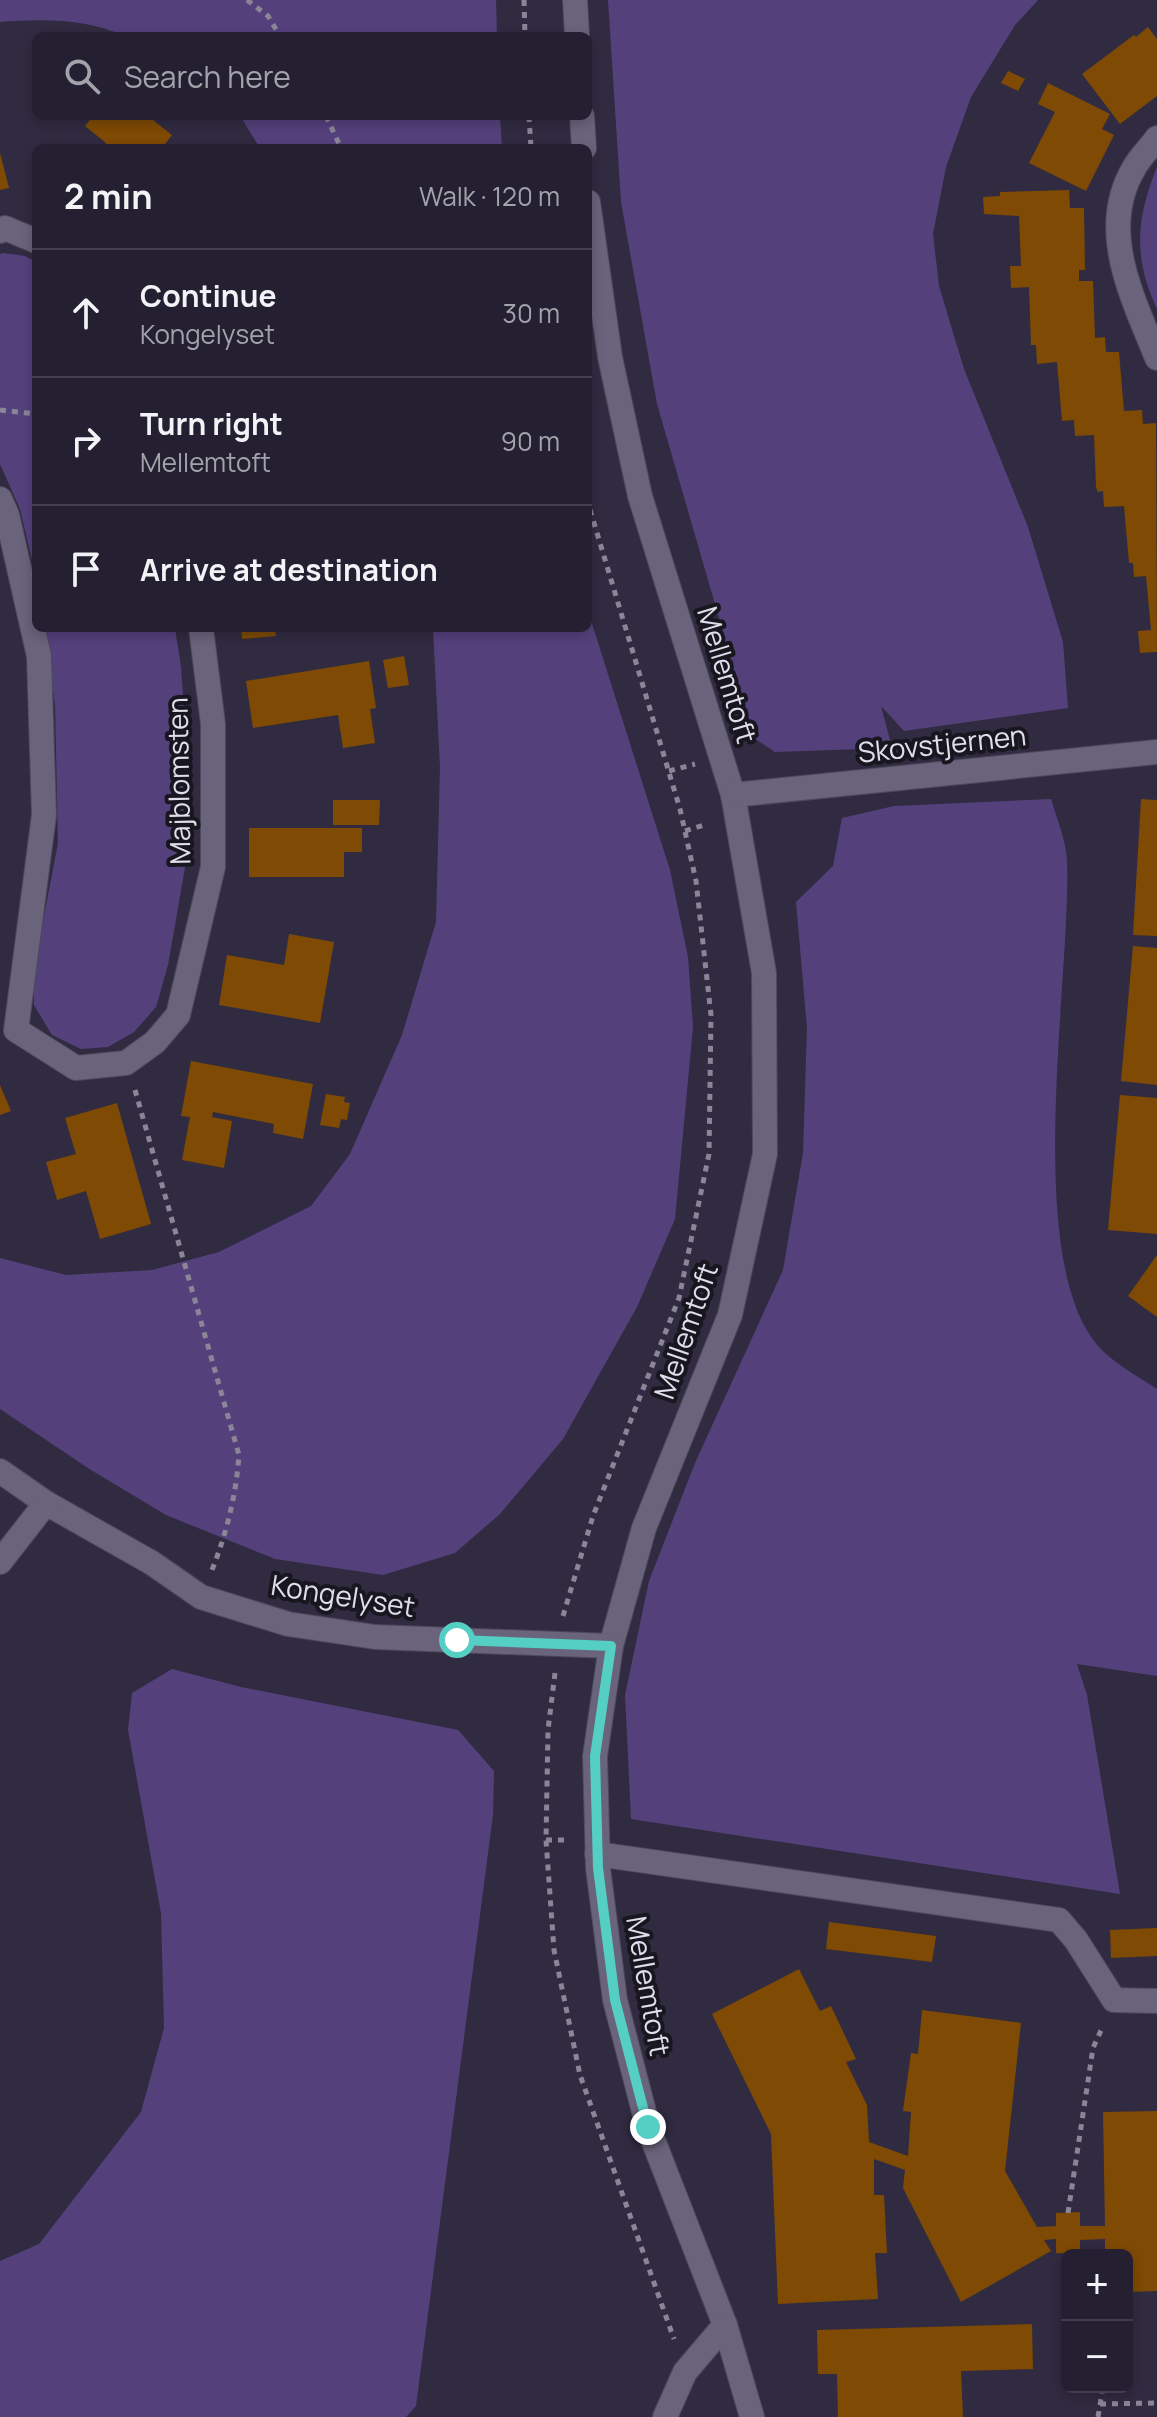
<!DOCTYPE html>
<meta charset="utf-8">
<style>
:root{--surface:#252031;--page:#2d2839;--text:#f1f3f6;--muted:#a3a3ab;--line:#423e4d}
body{margin:0;font-family:Manrope,sans-serif;background:var(--page);color:var(--text)}
.controls{position:absolute;right:24px;bottom:24px;display:grid;overflow:hidden;border-radius:12px;box-shadow:0 4px 12px #0003}
.controls button{width:72px;height:72px;display:grid;place-items:center;padding:0;border:0;border-bottom:2px solid var(--line);background:var(--surface);color:var(--text);font:40px sans-serif}
.stop{position:absolute;width:24px;height:24px;margin:-18px;border:6px solid #55cec4;border-radius:50%;background:#fff}
.stop.end{background:#55cec4;border-color:#fff;box-shadow:0 2px 8px #0008}
.list{margin:0;padding:0;list-style:none}
h2{display:flex;justify-content:space-between;align-items:center;height:104px;margin:0;padding:0 32px;font-size:34px}
h2 small{font-size:26px;font-weight:400;color:var(--muted)}
.list li{display:grid;grid-template-columns:52px 1fr auto;gap:24px;align-items:center;box-sizing:border-box;height:128px;padding:0 32px;border-top:2px solid var(--line)}
.list b{display:block;font-size:30px;white-space:nowrap}
.list p{margin:0;font-size:26px;white-space:nowrap;color:var(--muted)}
.list em{font-size:26px;font-style:normal;color:var(--muted)}
.icon{flex:none;width:44px;height:44px;fill:none;stroke:currentColor;stroke-width:2;stroke-linecap:round;stroke-linejoin:round}
.map{position:relative;flex:none;width:1157px;height:2417px;overflow:hidden}
.search{position:absolute;background:var(--surface);box-shadow:0 4px 12px #0003;left:32px;top:32px;width:560px;height:88px;display:flex;align-items:center;gap:20px;box-sizing:border-box;padding:0 28px;border-radius:12px;color:var(--muted);font-size:30px}
.panel{position:absolute;background:var(--surface);box-shadow:0 4px 12px #0003;left:32px;top:144px;width:560px;height:488px;border-radius:12px}
.map>svg:first-child{display:block}
</style>
<div class="map">
<svg width="1157" height="2417" viewBox="0 0 1157 2417">
<rect width="100%" height="100%" fill="#312b41"/>
<g fill="#54417c">
<path d="M0 0H496L497 36H124C84 18 43 19 0 22Z"/>
<path d="M608 0H1038L1015 25 971 97 946 167 933 234 939 286 964 369 1028 527 1063 642 1068 708 904 731 881 706 892 748 775 752 745 732 724 635 657 404 621 202Z"/>
<path d="M240 116H500L502 148H260Z"/>
<path d="M1157 167V309C1133 258 1136 218 1157 167Z"/>
<path d="M4 253 25 256 36 262V577L20 509 0 464V254Z"/>
<path d="M588 611 670 870 688 957 693 1027 675 1219 637 1307 563 1439 500 1514 455 1553 383 1575 275 1559 166 1515 91 1470 0 1409V1258L66 1275 152 1270 219 1252 311 1206 350 1154 402 1035 436 922 440 767 433 628H588Z"/>
<path d="M44 628H175L181 667 190 793V839L168 965 156 1007 134 1032 108 1047 81 1049 52 1035 34 1005 33 973 58 843 55 705Z"/>
<path d="M1051 799C1057 819 1067 843 1067 863 1071 980 1022 1258 1098 1346 1111 1361 1140 1378 1157 1389V1676L1077 1664 1087 1695 1120 1894 631 1819 625 1695 649 1581 695 1463 783 1270 803 1153 807 1028 796 902 833 866 842 818 894 806Z"/>
<path d="M172 1669 241 1687 458 1730 494 1771 493 1815 416 2406 406 2417H0V2261L39 2244 141 2112 164 2028 161 1913 128 1730 132 1693Z"/>
</g>
<g fill="#7e4a04">
<path d="M1148 27 1157 39V96L1120 124 1082 74 1134 35 1136 37Z"/>
<path d="M1008 71 1025 79 1018 91 1001 83Z"/>
<path d="M1048 83 1110 114 1102 129 1114 135 1086 191 1029 163 1055 112 1038 104Z"/>
<path d="M93 116H148L172 135 162 148H102L106 143 85 126Z"/>
<path d="M0 153 9 188 0 190Z"/>
<path d="M1069 190 1070 208H1084L1085 270H1079V281H1093L1095 338 1105 337 1106 352H1119L1124 411 1142 410 1143 424 1156 423 1157 652 1140 653 1138 631 1151 630 1146 576 1134 577 1133 563H1129L1124 506 1104 507 1103 491 1098 492 1096 487 1094 435 1075 436 1074 420 1062 421 1057 362 1037 364 1036 345H1031L1029 287 1011 288 1010 266H1021L1019 216 984 214 983 197 1000 196V192Z"/>
<path d="M241 628H275L276 636 242 639Z"/>
<path d="M404 656 409 685 388 688 383 660Z"/>
<path d="M369 661 376 708 370 709 375 743 343 748 338 715 253 728 246 681Z"/>
<path d="M1141 799 1157 800V936L1133 935Z"/>
<path d="M333 800H380L379 825H333Z"/>
<path d="M249 828H362V852H344V877H249Z"/>
<path d="M289 934 334 942 320 1023 219 1005 227 955 284 965Z"/>
<path d="M1133 946 1157 948V1085L1121 1081Z"/>
<path d="M191 1061 313 1084 303 1139 273 1133 274 1124 213 1112 212 1117 232 1121 224 1168 182 1160 190 1117 181 1116Z"/>
<path d="M0 1085 11 1111 0 1115Z"/>
<path d="M326 1094 345 1097 344 1102 350 1103 347 1120 341 1119 339 1128 320 1125Z"/>
<path d="M1120 1095 1157 1098V1234L1108 1230Z"/>
<path d="M117 1103 151 1224 100 1239 86 1191 57 1200 46 1162 76 1154 65 1118Z"/>
<path d="M1157 1255V1317L1128 1296Z"/>
<path d="M829 1922 936 1936 932 1962 826 1949Z"/>
<path d="M1157 1928V1956L1111 1958 1110 1930Z"/>
<path d="M799 1969 820 2011 831 2006 856 2059 846 2062 867 2105 869 2142 908 2156 911 2112 903 2111 911 2053 918 2054 922 2010 1021 2023 1005 2171 1037 2227 1056 2226V2213L1080 2212V2226H1105L1103 2112 1157 2111V2291L1127 2292V2255H1105V2239L1080 2240V2254L1056 2253V2239L1044 2240 1051 2251 961 2302 903 2188 905 2170 874 2159V2195H884L887 2253H875L878 2299 778 2304 771 2134 712 2014Z"/>
<path d="M1032 2324 1033 2369 961 2371 963 2417H838L837 2374H818L817 2330Z"/>
</g>
<g fill="none" stroke-linecap="round" stroke-linejoin="round">
<defs>
<g id="minor">
<path d="M575 0 577 36"/>
<path d="M582 116 584 148"/>
<path d="M1157 138C1150 148 1140 157 1134 168 1097 230 1133 298 1157 358"/>
<path d="M588 202 610 357 640 496 733 795 764 973 765 1154 730 1315 644 1528 611 1646 595 1756 598 1868 615 2000 648 2127 725 2325 752 2417"/>
<path d="M0 231 5 228 36 241"/>
<path d="M0 499 7 515 39 656 44 815 16 1030 76 1068 126 1063 155 1042 178 1015 213 867V724L201 628"/>
<path d="M733 795 1157 752"/>
<path d="M0 1471 46 1503 152 1563 201 1597 288 1624 375 1637 611 1646"/>
<path d="M0 1562 46 1503"/>
<path d="M597 1854 1059 1920 1076 1940 1114 2000 1157 2001"/>
<path d="M665 2417 685 2372 725 2325"/>
</g>
</defs>
<use href="#minor" stroke="#4d485a" stroke-width="26"/>
<g stroke="#8a8698" stroke-width="5" stroke-dasharray="6 6" stroke-linecap="butt">
<path d="M247 0 268 16 280 36"/>
<path d="M524 0 525 36"/>
<path d="M326 116 341 148"/>
<path d="M529 116 531 148"/>
<path d="M0 410 36 414"/>
<path d="M669 771 695 764"/>
<path d="M685 831 707 824"/>
<path d="M135 1090 239 1455C236 1495 227 1532 212 1570"/>
<path d="M563 1616 593 1516 679 1298 709 1154 711 1015 696 881 680 809 588 503"/>
<path d="M555 1673 548 1730 546 1840 554 1950 580 2075 674 2339"/>
<path d="M546 1840H568"/>
<path d="M1068 2213 1093 2048 1103 2026"/>
<path d="M1068 2253V2255"/>
<path d="M1100 2404 1157 2403"/>
<path d="M1098 2417 1102 2393 1100 2387"/>
</g>
<use href="#minor" stroke="#69637b" stroke-width="24"/>
</g>
<g fill="none" stroke-linecap="round" stroke-linejoin="round">
<path stroke="#55cec4" stroke-width="10" d="M457 1640 611 1646 595 1756 598 1868 615 2000 648 2127"/>
</g>
<g text-anchor="middle" stroke-width="8" stroke-linejoin="round" paint-order="stroke">
<g font-size="28" fill="#e1deec" stroke="#18161f">
<text transform="translate(727 675) rotate(73)" y="10">Mellemtoft</text>
<text transform="translate(942 744) rotate(-6)" y="10">Skovstjernen</text>
<text transform="translate(179 781) rotate(-91)" y="10">Majblomsten</text>
<text transform="translate(686 1331) rotate(-71)" y="10">Mellemtoft</text>
<text transform="translate(343 1596) rotate(9)" y="10">Kongelyset</text>
<text transform="translate(648 1986) rotate(80)" y="10">Mellemtoft</text>
</g>
</g>
</svg>
<div class="controls">
<button>+</button>
<button>−</button>
</div>
<div class="stop" style="left:457px;top:1640px"></div>
<div class="stop end" style="left:648px;top:2127px"></div>
<div class="search"><svg class="icon" aria-label="search" viewBox="0 0 24 24"><circle cx="10" cy="10" r="6"/><path d="M15 15l6 6"/></svg>Search here</div>
<section class="panel">
<h2>2 min<small>Walk · 120 m</small></h2>
<ul class="list">
<li><svg class="icon" aria-label="ahead" viewBox="0 0 24 24"><path d="M12 20V5M6 11l6-6 6 6"/></svg><div><b>Continue</b><p>Kongelyset</p></div><em>30 m</em></li>
<li><svg class="icon" aria-label="right" viewBox="0 0 24 24"><path d="M7 20v-9h11M14 6l5 5-5 5"/></svg><div><b>Turn right</b><p>Mellemtoft</p></div><em>90 m</em></li>
<li><svg class="icon" aria-label="arrive" viewBox="0 0 24 24"><path d="M6 21V4h12l-3 4 3 4H6"/></svg><div><b>Arrive at destination</b></div></li>
</ul>
</section>
</div>
